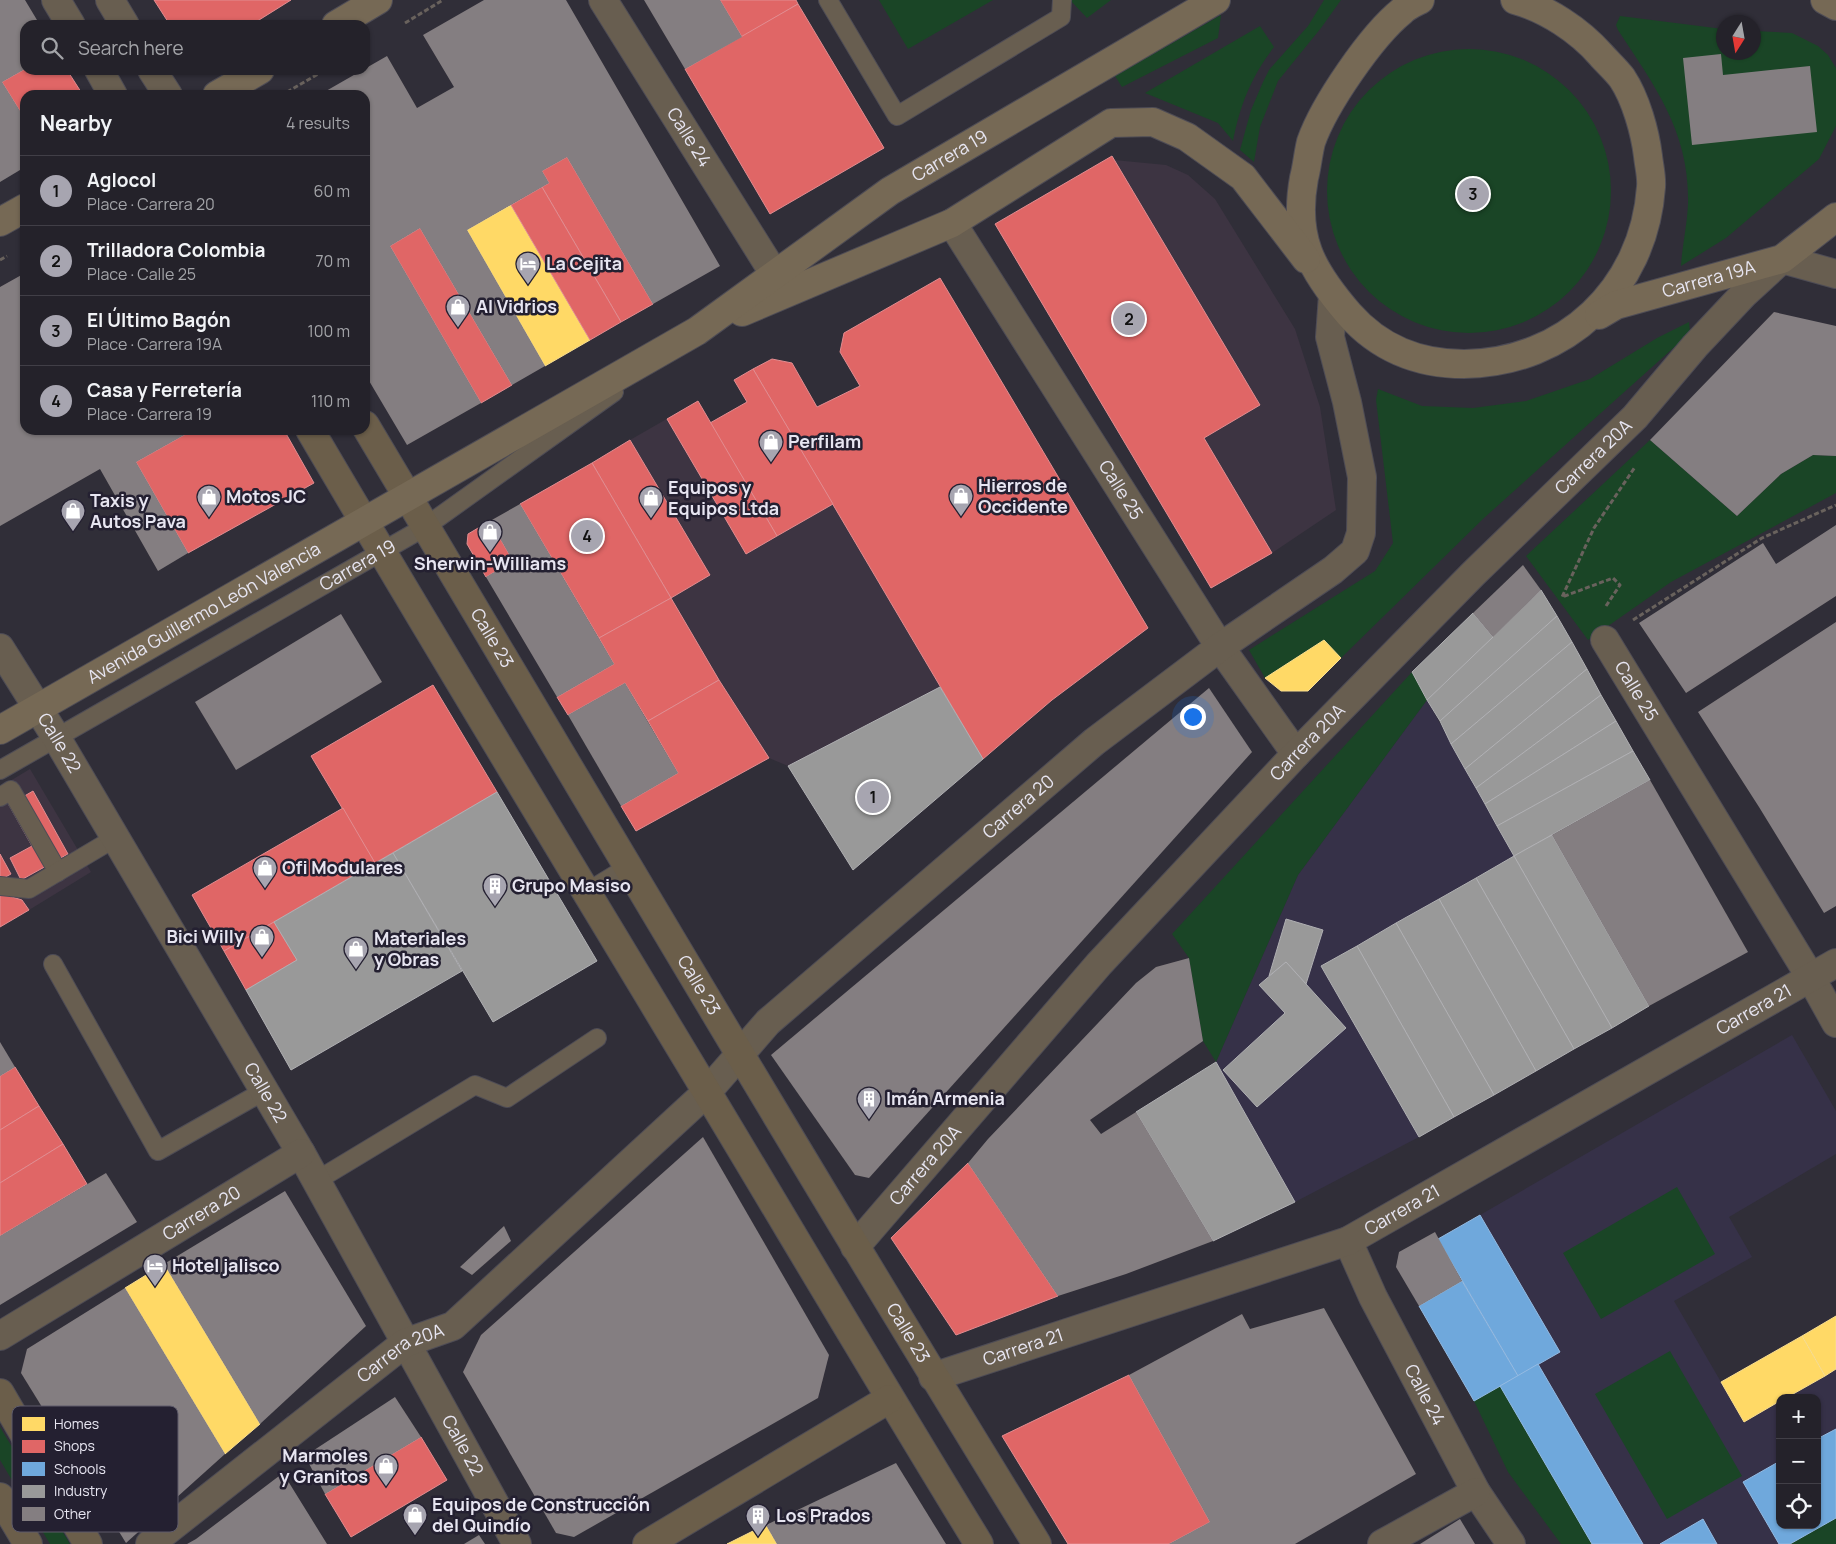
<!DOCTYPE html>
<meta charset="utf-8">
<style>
:root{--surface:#24222a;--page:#2c2a32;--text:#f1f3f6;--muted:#a3a4a8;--line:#413f47;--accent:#a7a5b0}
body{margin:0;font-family:Manrope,sans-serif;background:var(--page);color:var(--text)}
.controls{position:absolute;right:15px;bottom:15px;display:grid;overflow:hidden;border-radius:10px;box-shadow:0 1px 4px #0004}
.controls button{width:45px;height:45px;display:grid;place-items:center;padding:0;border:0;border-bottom:1px solid var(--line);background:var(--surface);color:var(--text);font:25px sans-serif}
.compass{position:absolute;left:1716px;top:15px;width:45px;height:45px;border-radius:50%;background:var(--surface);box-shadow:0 1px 4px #0004;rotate:191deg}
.you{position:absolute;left:1192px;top:716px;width:18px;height:18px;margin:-12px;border:4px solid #fff;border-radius:50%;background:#1a73e8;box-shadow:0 0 0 8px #1a73e833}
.badge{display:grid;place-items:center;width:32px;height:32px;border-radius:50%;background:var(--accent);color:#111;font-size:16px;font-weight:700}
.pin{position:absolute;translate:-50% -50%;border:2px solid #fff;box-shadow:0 1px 5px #0006}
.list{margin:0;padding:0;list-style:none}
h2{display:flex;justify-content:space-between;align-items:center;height:65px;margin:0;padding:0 20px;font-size:21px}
h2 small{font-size:16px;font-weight:400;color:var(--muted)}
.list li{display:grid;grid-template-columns:32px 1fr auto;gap:15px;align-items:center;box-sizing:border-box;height:70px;padding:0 20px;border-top:1px solid var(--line)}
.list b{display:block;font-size:19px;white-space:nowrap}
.list p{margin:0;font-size:16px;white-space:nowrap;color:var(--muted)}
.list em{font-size:16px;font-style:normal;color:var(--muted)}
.icon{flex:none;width:28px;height:28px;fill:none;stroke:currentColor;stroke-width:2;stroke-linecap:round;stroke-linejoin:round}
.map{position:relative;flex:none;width:1836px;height:1544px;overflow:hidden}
.search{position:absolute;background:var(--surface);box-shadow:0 1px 4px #0004;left:20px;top:20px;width:350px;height:55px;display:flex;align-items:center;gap:12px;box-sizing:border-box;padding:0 18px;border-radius:15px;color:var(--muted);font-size:19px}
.panel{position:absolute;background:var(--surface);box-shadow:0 1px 4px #0004;left:20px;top:90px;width:350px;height:345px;border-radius:15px}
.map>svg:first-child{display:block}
</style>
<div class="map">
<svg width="1836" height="1544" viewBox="0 0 1836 1544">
<rect width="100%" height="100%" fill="#302e38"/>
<g fill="#3d3442">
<path d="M1114 160 1166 165 1188 175 1215 199 1295 329 1320 407 1336 510 1272 553 1204 438 1259 405Z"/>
<path d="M698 401 777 536 833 504 940 687 788 766 769 758 719 680 671 598 710 575 630 440Z"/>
<path d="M30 769 91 872 29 910 22 900 0 895V787Z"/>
</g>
<g fill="#363148" fill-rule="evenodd">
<path d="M1427 700 1514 856 1321 966 1419 1137 1295 1202 1216 1062 1298 875Z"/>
<path d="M1792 1035 1836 1111V1154L1729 1217 1752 1257 1674 1301 1721 1382 1802 1336 1825 1375 1836 1369V1518L1790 1544H1592L1500 1386 1559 1351 1480 1215ZM1780 1398H1817V1525H1780Z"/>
</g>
<g fill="#1a4526">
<path d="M879 0H993L908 49Z"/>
<path d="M1070 0H1111L1087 18Z"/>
<path d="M1324 0H1341L1321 28 1278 81 1260 127 1254 162 1240 150 1251 110 1263 82 1269 70 1308 26Z"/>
<path d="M1221 15 1218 38 1122 87 1115 76Z"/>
<path d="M1620 16 1723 29 1724 52H1754V31L1792 33 1818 46 1828 55 1836 68V126L1819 159 1726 238 1681 266C1682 246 1687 226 1688 205 1690 133 1656 88 1618 30L1616 25Z"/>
<path d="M1260 26 1274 47C1251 77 1240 105 1233 141L1218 123 1145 93Z"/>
<circle cx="1469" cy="191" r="142"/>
<path d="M1689 322 1690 333 1484 518 1341 658 1324 641 1265 678 1249 650 1375 571 1393 543 1376 400 1378 389 1422 406 1473 408 1526 401 1590 379 1657 338Z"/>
<path d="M1650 440 1737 516 1781 474 1813 455 1836 456V493L1671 582 1588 640 1526 556Z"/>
<path d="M1412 672 1427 700 1298 875 1216 1062 1203 1041 1189 958 1172 934Z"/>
<path d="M1677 1187 1715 1254 1601 1319 1563 1253Z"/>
<path d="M1670 1351 1742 1476 1667 1519 1595 1394Z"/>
<path d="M1500 1386 1592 1544H1561L1508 1472 1474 1401Z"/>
<path d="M0 1427 70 1544H50L0 1460Z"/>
<path d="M1836 1518V1544H1790Z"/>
</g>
<g fill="#ffd966" stroke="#f8dd90">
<path d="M511 205 590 340 545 366 467 230Z"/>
<path d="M1324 640 1341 658 1308 691H1281L1265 678Z"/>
<path d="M164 1264 260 1424 225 1454 125 1288Z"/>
<path d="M1836 1316V1369L1825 1376 1802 1336Z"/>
<path d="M1802 1336 1825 1376 1786 1398H1780V1401L1744 1422 1721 1382Z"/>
<path d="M766 1525 777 1544H727L757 1529Z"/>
</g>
<g fill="#e06666" stroke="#e28c90">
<path d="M154 0H291L251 25H170Z"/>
<path d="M720 0H796L798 4 742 37Z"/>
<path d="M798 4 884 148 770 214 685 69Z"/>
<path d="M25 69 67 70 83 95H25V119L2 82Z"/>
<path d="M1112 156 1260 405 1204 438 1272 553 1211 588 995 224Z"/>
<path d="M567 157 653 304 621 322 542 187 549 183 542 171Z"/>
<path d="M542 187 621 322 590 340 511 205Z"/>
<path d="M420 228 512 385 481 403 390 246Z"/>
<path d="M940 278 1148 628 1052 700 983 759 753 369 772 359 792 363 817 407 860 386 840 352 844 333Z"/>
<path d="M753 369 833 504 777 536 710 423 747 402 734 380Z"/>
<path d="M698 401 777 536 746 554 667 419Z"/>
<path d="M193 430H284L314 483 188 553 136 462Z"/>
<path d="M630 440 710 575 671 598 592 463Z"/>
<path d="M592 463 671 598 599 638 520 504Z"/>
<path d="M490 521 513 561 486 577 467 544 468 534Z"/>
<path d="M671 598 719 680 648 721 625 683 568 715 557 697 614 664 599 638Z"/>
<path d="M719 680 769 758 636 831 621 806 678 773 648 721Z"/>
<path d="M433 685 497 792 375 863 311 756Z"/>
<path d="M33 791 68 854 21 880 10 858 32 846 9 805Z"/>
<path d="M343 808 375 863 224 951 192 895Z"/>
<path d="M0 854 11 874 0 880Z"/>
<path d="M2 894 22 900 29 910 0 927V895Z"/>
<path d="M274 922 297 960 246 990 224 951Z"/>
<path d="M15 1067 39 1106 0 1130V1076Z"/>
<path d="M39 1106 63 1144 0 1183V1130Z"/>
<path d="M63 1144 87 1184 0 1236V1183Z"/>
<path d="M968 1163 1058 1296 956 1335 891 1238Z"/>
<path d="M1129 1375 1210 1522 1169 1544H1068L1002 1436Z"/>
<path d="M421 1437 447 1480 351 1537 325 1494Z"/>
</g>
<g fill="#6fa8dc" stroke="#93bae2">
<path d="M1480 1215 1560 1352 1518 1376 1438 1239Z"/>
<path d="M1462 1281 1518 1376 1474 1401 1419 1306Z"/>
<path d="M1538 1364 1643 1544H1592L1500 1386Z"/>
<path d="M1836 1429V1518L1790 1544H1779L1743 1482 1780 1461V1525H1817V1439Z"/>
<path d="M1703 1519 1717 1544H1660Z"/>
</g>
<g fill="#999" stroke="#b0b0b3">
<path d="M1541 590 1557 616 1440 721 1427 700Z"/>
<path d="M1473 613 1493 637 1427 700 1412 672Z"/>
<path d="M1557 616 1572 642 1451 744 1440 721Z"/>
<path d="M1572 642 1587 669 1465 769 1451 744Z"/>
<path d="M1587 669 1601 695 1476 788 1465 769Z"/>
<path d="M940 687 983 759 853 870 788 766Z"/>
<path d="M1601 695 1616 721 1485 804 1476 788Z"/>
<path d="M1616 721 1633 751 1497 826 1485 804Z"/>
<path d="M1633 751 1650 780 1514 856 1497 826Z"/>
<path d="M497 792 597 961 493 1022 393 853Z"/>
<path d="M1552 835 1649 1006 1612 1028 1514 856Z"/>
<path d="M393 853 462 971 291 1070 246 990 297 960 274 922Z"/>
<path d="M1514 856 1612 1028 1574 1049 1476 878Z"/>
<path d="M1476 878 1574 1049 1536 1071 1439 899Z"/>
<path d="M1439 899 1536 1071 1494 1095 1396 923Z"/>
<path d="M1286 919 1323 930 1306 984 1286 962 1269 976Z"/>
<path d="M1396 923 1494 1095 1454 1117 1357 946Z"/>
<path d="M1357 946 1454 1117 1419 1137 1321 966Z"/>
<path d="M1286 962 1346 1028 1257 1107 1223 1070 1285 1013 1259 985Z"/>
<path d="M1216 1062 1295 1202 1213 1241 1136 1112Z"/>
</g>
<g fill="#847e81">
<path d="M0 0H25L40 25H25V69L2 82 25 119V167L0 182Z"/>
<path d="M484 0H566L720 266 653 304 567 157 542 171 549 183 467 230 545 366 512 385 420 228 390 246 481 403 407 445 365 374V95H319L387 56 417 108 454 87 423 35Z"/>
<path d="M644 0H720L742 37 685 69Z"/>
<path d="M1721 54 1723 75 1810 66 1817 132 1692 145 1683 58Z"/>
<path d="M25 273V430H193L136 462 188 553 158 571 100 469 0 526V287Z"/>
<path d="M1774 312 1836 326V456L1813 455 1781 474 1737 516 1650 440Z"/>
<path d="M520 504 614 664 557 697 486 577 513 561 490 521Z"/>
<path d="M1836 525V596L1686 693 1639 623 1763 543 1776 564Z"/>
<path d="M1523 565 1541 590 1493 637 1473 613Z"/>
<path d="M341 614 382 682 236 770 195 702Z"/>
<path d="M1836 622V906L1824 913 1759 807 1698 712Z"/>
<path d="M625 683 678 773 621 806 568 715Z"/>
<path d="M1209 688 1252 752 869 1178 855 1175 771 1055Z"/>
<path d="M1650 780 1748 952 1649 1006 1552 835Z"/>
<path d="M1189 958 1203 1041 1090 1120 1101 1134 1136 1112 1213 1241 1126 1274 1058 1296 968 1163 988 1139 1136 983 1156 967Z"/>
<path d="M0 1042 15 1067 0 1076Z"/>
<path d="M703 1137 829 1355 818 1398 574 1537 556 1533 463 1372 481 1335Z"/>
<path d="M106 1173 137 1222 0 1305V1236Z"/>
<path d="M285 1191 366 1326 260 1424 164 1264Z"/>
<path d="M504 1226 511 1241 472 1275 460 1267Z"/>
<path d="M1435 1232 1462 1281 1419 1306 1396 1267 1399 1252Z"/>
<path d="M125 1288 225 1454 126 1543 21 1373 27 1349Z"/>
<path d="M1324 1308 1416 1474 1295 1544H1169L1210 1522 1129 1375 1242 1314 1250 1329Z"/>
<path d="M395 1397 421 1437 325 1494 305 1456Z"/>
<path d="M896 1463 946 1544H777L766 1525Z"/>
<path d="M283 1473 327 1544H187L196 1539Z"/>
<path d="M1460 1519 1475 1544H1420Z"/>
<path d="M479 1535 485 1544H464Z"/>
</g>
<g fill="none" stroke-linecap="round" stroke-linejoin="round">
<defs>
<g id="lane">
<path d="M828 0 897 116 1061 17 1062 0"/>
<path id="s1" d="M0 770 425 527 614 392"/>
<path d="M0 797 11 790 58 872"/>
<path d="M0 886 29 889 115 838"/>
<path d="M587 892 628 867"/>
<path d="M53 964 158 1151 264 1091"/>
<path d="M316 1181 475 1085 507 1098 597 1038"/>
</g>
<g id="street">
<path d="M56 0 71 25"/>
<path d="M110 0 125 25"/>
<path id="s2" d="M603 0 775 275"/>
<path d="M99 70 113 95"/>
<path d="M152 70 168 95"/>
<path id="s3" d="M952 223 1220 647 1296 754"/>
<path id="s4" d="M1605 640 1811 978 1836 1023"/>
<path id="s5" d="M0 648 56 737 301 1153 517 1544"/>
<path id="s6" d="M1348 1241 1373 1297 1476 1492 1511 1544"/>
<path id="s7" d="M855 1247 1099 964 1296 754 1473 574 1635 417 1695 346 1744 294 1782 259 1836 274"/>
<path id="s8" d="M0 1336 301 1153"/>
<path id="s9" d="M933 1377 1348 1241 1836 963"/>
<path id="s10" d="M150 1544 405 1343 453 1326 707 1092 768 1022 1094 742 1220 647 1333 570 1355 551 1361 533 1362 477 1347 402 1330 337 1333 295"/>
<path d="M1382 1544 1476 1492"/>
</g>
<g id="secondary">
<path id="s11" d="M365 425C588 799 809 1174 1037 1544"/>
<path d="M310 430C428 631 549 830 669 1029 773 1201 874 1373 979 1544"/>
<path d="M0 1393 88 1544"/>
<path d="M0 1497 28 1544"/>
<path d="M647 1544 889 1399"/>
</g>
<g id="primary">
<path d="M1420 0C1414 3 1407 6 1402 11 1371 36 1324 105 1311 142 1308 154 1307 167 1304 178 1293 238 1311 270 1349 314 1380 349 1418 364 1464 364 1565 363 1644 289 1651 187 1652 177 1649 166 1648 156 1645 132 1636 99 1622 78 1616 70 1608 63 1601 55 1579 30 1547 9 1515 0"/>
<path d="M1825 0 1836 6"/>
<path d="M336 25 378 0"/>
<path d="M217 95 260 70"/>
<path d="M0 222 25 208"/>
<path d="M742 312 952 223 1111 123 1153 122 1187 137 1243 177 1306 259"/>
<path id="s12" d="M1599 315 1616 305 1782 259 1836 217"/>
<path id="s13" d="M0 730 697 331 890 191 1216 0"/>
</g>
</defs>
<use href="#lane" stroke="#4e4c55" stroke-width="20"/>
<use href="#street" stroke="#4e4c55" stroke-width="30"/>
<use href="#secondary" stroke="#4e4c55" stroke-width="30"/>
<use href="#primary" stroke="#4e4c55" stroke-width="30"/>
<g stroke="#69625d" stroke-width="3" stroke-dasharray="5 2.5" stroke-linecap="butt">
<path d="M405 23 443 0"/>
<path d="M287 92 325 70"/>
<path d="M0 260 7 256"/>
<path d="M1606 606 1620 585 1613 578 1562 597 1594 528 1635 467"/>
<path d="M1633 620 1762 538 1836 505"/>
</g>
<use href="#lane" stroke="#685e50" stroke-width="18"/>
<use href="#street" stroke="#685e50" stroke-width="28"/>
<use href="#secondary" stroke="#6b5e4a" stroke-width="28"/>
<use href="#primary" stroke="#766955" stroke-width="28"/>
</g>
<defs>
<symbol id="hotel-pin" viewBox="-11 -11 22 30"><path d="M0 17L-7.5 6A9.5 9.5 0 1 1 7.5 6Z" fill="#a7a5b0" stroke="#242031"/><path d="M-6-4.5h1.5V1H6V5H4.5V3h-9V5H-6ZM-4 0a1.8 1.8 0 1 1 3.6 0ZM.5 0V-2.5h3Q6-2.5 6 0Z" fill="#fff"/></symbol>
<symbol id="shop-pin" viewBox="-11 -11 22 30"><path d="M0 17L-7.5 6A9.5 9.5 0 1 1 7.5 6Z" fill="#a7a5b0" stroke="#242031"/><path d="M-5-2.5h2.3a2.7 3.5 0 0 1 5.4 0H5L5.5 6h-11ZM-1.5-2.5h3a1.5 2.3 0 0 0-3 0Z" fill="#fff"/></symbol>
<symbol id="building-pin" viewBox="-11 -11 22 30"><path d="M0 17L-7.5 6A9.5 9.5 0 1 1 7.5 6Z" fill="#a7a5b0" stroke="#242031"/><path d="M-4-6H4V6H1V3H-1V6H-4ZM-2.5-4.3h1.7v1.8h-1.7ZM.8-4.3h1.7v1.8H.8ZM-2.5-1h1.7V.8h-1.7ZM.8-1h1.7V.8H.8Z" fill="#fff"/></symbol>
</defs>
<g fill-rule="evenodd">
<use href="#hotel-pin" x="514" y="250" width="28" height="38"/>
<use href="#shop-pin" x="444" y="293" width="28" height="38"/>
<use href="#shop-pin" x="757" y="428" width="28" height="38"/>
<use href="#shop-pin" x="947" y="482" width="28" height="38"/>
<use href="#shop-pin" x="195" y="483" width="28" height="38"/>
<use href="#shop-pin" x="637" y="484" width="28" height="38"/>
<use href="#shop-pin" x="59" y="497" width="28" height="38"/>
<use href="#shop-pin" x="476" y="518" width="28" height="38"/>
<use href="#shop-pin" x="251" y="854" width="28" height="38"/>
<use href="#building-pin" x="481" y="872" width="28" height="38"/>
<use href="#shop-pin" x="248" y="923" width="28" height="38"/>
<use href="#shop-pin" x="342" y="935" width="28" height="38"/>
<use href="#building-pin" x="855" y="1085" width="28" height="38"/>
<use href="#hotel-pin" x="141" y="1252" width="28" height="38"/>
<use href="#shop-pin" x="372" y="1452" width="28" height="38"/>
<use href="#shop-pin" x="401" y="1501" width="28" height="38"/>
<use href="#building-pin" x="744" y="1502" width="28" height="38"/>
</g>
<g text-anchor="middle" stroke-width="5" stroke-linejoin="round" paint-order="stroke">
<g font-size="18" fill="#e7e5f1" stroke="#242031">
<text dy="6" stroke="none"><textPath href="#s2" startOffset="162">Calle 24</textPath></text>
<text dy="6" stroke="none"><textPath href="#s13" startOffset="1111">Carrera 19</textPath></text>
<text dy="6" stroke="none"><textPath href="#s12" startOffset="116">Carrera 19A</textPath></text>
<text dy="6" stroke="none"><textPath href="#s7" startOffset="1082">Carrera 20A</textPath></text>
<text dy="6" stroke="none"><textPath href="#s3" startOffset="316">Calle 25</textPath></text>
<text dy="6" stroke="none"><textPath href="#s1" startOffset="412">Carrera 19</textPath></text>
<text dy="6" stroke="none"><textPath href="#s13" startOffset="235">Avenida Guillermo León Valencia</textPath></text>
<text dy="6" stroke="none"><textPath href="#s11" startOffset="248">Calle 23</textPath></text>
<text dy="6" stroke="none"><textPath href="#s4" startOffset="60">Calle 25</textPath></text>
<text dy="6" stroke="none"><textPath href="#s7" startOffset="678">Carrera 20A</textPath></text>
<text dy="6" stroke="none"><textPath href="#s5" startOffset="112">Calle 22</textPath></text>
<text dy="6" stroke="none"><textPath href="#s10" startOffset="1144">Carrera 20</textPath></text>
<text dy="6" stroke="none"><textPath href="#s11" startOffset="652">Calle 23</textPath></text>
<text dy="6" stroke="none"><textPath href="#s9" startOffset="904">Carrera 21</textPath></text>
<text dy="6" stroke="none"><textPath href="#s5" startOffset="518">Calle 22</textPath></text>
<text dy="6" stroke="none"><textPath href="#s7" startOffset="108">Carrera 20A</textPath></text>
<text dy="6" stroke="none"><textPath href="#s9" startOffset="499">Carrera 21</textPath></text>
<text dy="6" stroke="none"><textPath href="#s8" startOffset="236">Carrera 20</textPath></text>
<text dy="6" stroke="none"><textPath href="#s11" startOffset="1058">Calle 23</textPath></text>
<text dy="6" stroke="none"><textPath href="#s9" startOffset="95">Carrera 21</textPath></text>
<text dy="6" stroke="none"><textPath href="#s10" startOffset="316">Carrera 20A</textPath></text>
<text dy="6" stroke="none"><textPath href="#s6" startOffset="172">Calle 24</textPath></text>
<text dy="6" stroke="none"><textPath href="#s5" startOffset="922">Calle 22</textPath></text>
</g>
<g font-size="18" font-weight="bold" fill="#e7e5f1" stroke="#242031" text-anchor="start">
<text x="546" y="270">La Cejita</text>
<text x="476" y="313">Al Vidrios</text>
<text x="788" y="448">Perfilam</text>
<text x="978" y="492">Hierros de<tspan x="978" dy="21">Occidente</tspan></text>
<text x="668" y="494">Equipos y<tspan x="668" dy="21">Equipos Ltda</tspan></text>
<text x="226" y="503">Motos JC</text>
<text x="90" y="507">Taxis y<tspan x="90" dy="21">Autos Pava</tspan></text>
<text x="490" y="570" text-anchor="middle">Sherwin-Williams</text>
<text x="282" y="874">Ofi Modulares</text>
<text x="512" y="892">Grupo Masiso</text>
<text x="244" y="943" text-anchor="end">Bici Willy</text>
<text x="374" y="945">Materiales<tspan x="374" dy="21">y Obras</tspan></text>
<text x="886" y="1105">Imán Armenia</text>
<text x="172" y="1272">Hotel jalisco</text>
<text x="368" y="1462" text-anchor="end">Marmoles<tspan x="368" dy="21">y Granitos</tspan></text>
<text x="432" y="1511">Equipos de Construcción<tspan x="432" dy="21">del Quindío</tspan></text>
<text x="776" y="1522">Los Prados</text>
</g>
</g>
<rect x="12" y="1406" width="166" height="126" rx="8" fill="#242031" stroke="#5e5b6b" stroke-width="1"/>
<rect x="22" y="1417" width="23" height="14" fill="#ffd966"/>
<rect x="22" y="1440" width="23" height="13" fill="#e06666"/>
<rect x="22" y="1462" width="23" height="14" fill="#6fa8dc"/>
<rect x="22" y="1485" width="23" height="13" fill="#999"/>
<rect x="22" y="1507" width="23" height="14" fill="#847e81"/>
<g font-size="14" fill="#e7e5f1">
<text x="54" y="1429">Homes</text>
<text x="54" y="1451">Shops</text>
<text x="54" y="1474">Schools</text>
<text x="54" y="1496">Industry</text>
<text x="54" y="1519">Other</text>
</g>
</svg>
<div class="controls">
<button>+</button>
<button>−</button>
<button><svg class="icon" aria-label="locate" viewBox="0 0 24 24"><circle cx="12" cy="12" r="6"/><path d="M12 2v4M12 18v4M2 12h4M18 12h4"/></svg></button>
</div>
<svg class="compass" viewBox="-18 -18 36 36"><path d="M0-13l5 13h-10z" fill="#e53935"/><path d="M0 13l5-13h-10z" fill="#a3a4a8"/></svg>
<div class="you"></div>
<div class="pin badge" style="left:873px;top:797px">1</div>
<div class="pin badge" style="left:1129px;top:319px">2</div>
<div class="pin badge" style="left:1473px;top:194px">3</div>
<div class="pin badge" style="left:587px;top:536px">4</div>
<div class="search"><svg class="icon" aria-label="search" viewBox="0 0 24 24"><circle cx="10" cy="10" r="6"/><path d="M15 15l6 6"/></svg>Search here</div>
<section class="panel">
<h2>Nearby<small>4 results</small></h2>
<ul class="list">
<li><span class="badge">1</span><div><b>Aglocol</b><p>Place · Carrera 20</p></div><em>60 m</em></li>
<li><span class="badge">2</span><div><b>Trilladora Colombia</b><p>Place · Calle 25</p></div><em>70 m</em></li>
<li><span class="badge">3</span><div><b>El Último Bagón</b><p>Place · Carrera 19A</p></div><em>100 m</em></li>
<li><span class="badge">4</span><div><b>Casa y Ferretería</b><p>Place · Carrera 19</p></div><em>110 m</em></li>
</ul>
</section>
</div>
